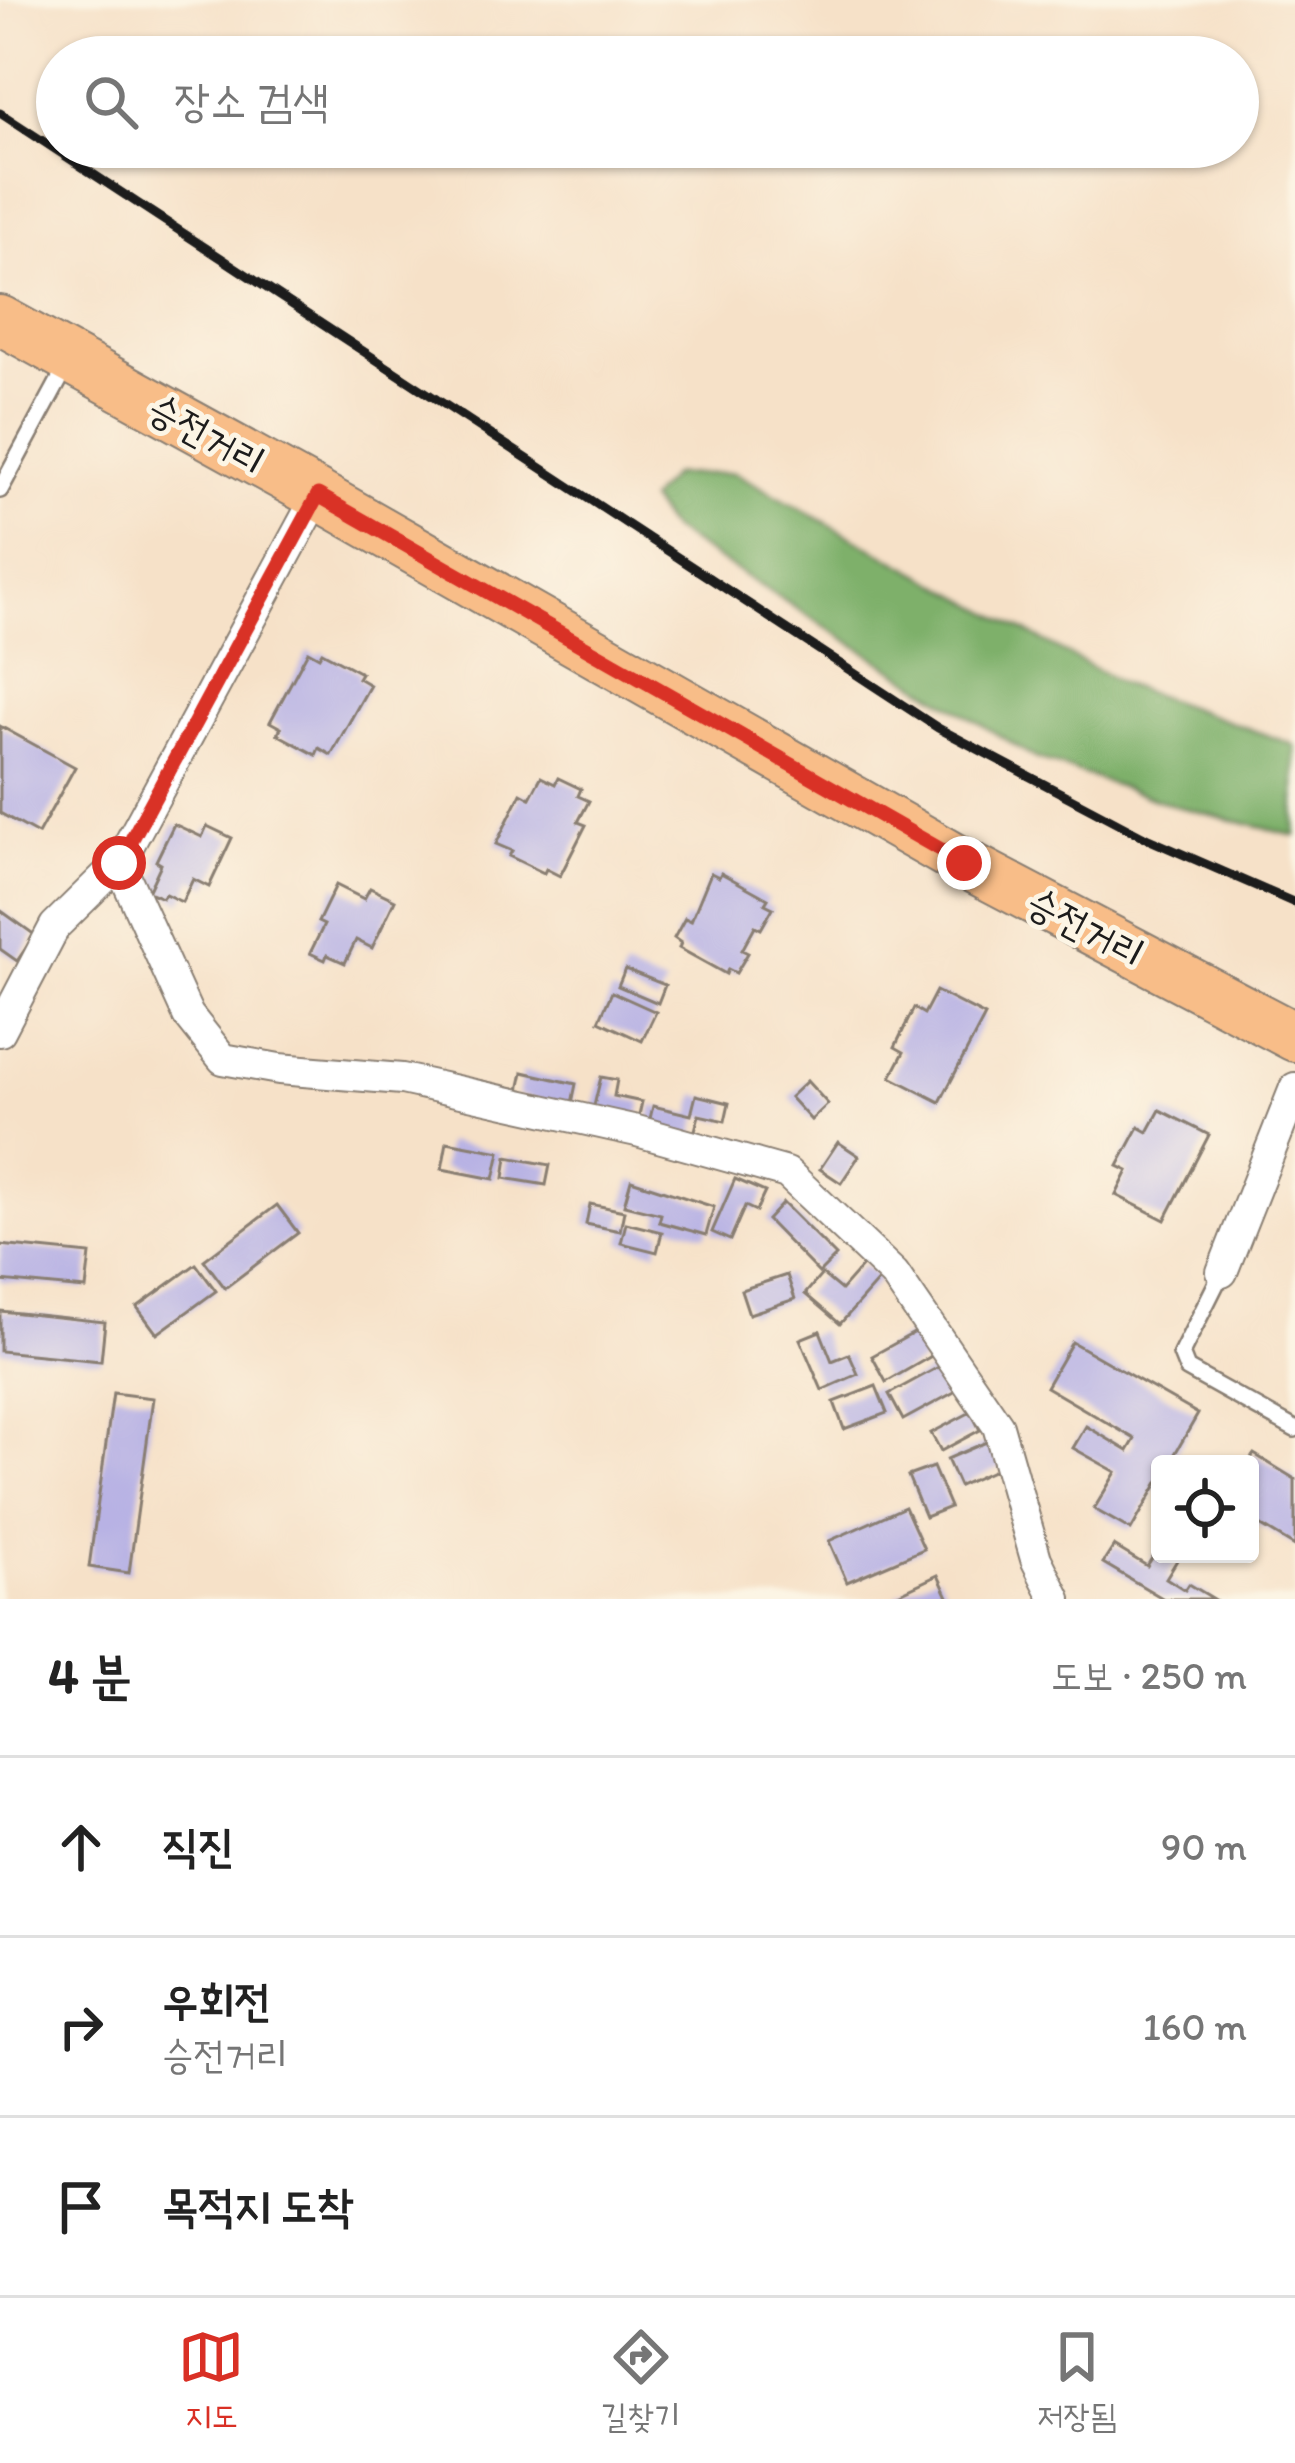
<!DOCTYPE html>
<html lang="ko">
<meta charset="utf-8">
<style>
:root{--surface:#fff;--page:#f6f6f6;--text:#222;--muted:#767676;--line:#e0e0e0;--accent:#d93025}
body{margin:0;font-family:Itim,"Poor Story",sans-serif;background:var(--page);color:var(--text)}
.controls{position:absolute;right:36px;bottom:36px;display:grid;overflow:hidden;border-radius:12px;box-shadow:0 3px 9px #0004}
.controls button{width:108px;height:108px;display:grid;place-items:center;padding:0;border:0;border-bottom:3px solid var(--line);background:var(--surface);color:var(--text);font:60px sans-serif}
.stop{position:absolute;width:36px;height:36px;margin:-27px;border:9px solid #d93025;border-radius:50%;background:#fff}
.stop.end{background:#d93025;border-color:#fff;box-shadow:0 3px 12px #0008}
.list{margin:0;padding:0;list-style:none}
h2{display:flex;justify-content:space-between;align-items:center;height:156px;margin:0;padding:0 48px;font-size:51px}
h2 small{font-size:39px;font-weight:400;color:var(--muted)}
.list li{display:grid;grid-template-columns:78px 1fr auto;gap:36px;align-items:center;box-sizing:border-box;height:180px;padding:0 48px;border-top:3px solid var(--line)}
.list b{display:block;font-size:45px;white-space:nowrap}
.list p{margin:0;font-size:39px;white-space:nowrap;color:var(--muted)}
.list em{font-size:39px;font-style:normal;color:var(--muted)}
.icon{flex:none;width:66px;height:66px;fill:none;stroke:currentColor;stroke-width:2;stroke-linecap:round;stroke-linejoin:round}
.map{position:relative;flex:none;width:1295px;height:1599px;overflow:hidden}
.search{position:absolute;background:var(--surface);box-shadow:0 3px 9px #0004;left:36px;right:36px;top:36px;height:132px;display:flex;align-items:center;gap:30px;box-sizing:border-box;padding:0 42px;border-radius:66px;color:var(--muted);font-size:45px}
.sheet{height:696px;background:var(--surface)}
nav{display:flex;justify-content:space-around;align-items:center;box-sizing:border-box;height:168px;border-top:3px solid var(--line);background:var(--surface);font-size:33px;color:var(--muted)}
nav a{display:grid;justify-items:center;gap:6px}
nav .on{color:var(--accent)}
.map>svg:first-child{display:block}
</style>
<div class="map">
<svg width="1295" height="1599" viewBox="0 0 1295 1599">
<rect width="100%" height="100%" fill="#fcf5e5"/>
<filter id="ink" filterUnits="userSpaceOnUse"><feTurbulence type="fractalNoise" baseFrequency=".00833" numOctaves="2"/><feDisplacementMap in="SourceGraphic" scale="24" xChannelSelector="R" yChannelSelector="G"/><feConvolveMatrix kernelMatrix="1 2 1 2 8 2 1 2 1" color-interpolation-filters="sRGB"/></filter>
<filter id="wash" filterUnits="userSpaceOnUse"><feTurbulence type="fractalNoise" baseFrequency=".004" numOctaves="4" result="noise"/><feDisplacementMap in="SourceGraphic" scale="48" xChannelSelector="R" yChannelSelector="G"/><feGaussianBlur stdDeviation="2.7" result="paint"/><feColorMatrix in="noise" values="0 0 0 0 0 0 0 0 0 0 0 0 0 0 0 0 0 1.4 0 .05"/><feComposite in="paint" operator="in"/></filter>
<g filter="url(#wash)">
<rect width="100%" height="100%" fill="#f6e1c8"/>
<path fill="#7eb06b" stroke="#4d6644" stroke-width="3" d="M735 473 1122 684 1295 745V836L1176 806 1035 758 670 529 649 500 672 475Z"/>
<g id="blocks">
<g fill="#b8b2e4">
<path d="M308 651 319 657 322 652 361 673 358 678 370 685 331 755 319 748 316 755 277 734 281 728 270 722Z"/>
<path d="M0 726 75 767 38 834 0 813Z"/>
<path d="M541 777 555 784 558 778 581 789 578 796 589 801 578 822 586 825 560 876 546 869 544 873 509 856 512 851 496 844 521 793 530 798Z"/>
<path d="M174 824 202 837 207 826 232 838 209 887 193 879 182 902 165 894 162 898 148 892 161 864 156 861Z"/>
<path d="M711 873 719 877 721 873 768 899 765 904 773 908 761 929 755 926 742 950 748 953 736 973 728 969 726 974 679 948 681 943 674 938 685 918 691 921Z"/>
<path d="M336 885 364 899 370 888 395 900 372 948 356 940 345 963 327 955 325 960 310 953 324 925 318 922Z"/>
<path d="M0 910 35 935 17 961 0 949Z"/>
<path d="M625 969 665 985 658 1003 618 986Z"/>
<path d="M936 991 985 1016 940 1102 891 1077 904 1052 895 1047 914 1008 924 1014Z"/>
<path d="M612 992 656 1012 642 1041 599 1021Z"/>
<path d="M523 1072 576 1084 571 1108 518 1095Z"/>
<path d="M601 1077 617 1080 614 1096 642 1102 638 1120 593 1110Z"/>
<path d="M807 1081 828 1104 811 1120 790 1097Z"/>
<path d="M696 1095 729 1103 725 1121 699 1115 693 1138 648 1127 653 1106 691 1115Z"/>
<path d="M1160 1110 1209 1135 1165 1220 1116 1195 1128 1171 1118 1166 1139 1127 1148 1132Z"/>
<path d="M447 1142 500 1152 494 1179 442 1169Z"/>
<path d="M838 1142 859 1156 841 1183 820 1169Z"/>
<path d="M507 1157 550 1165 546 1185 504 1178Z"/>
<path d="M735 1179 765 1192 756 1211 745 1206 730 1240 712 1232Z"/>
<path d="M631 1180 714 1207 706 1235 659 1222 661 1214 624 1205Z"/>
<path d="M783 1203 836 1256 819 1273 767 1220Z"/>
<path d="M590 1204 624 1211 620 1231 586 1224Z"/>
<path d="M277 1205 298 1233 225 1288 204 1260Z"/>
<path d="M626 1223 662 1232 657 1252 621 1243Z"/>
<path d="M0 1245 90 1254 86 1289 0 1281Z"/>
<path d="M196 1264 216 1291 157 1334 137 1307Z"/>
<path d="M863 1265 880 1279 840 1324 805 1294 822 1274 841 1290Z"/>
<path d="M787 1275 795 1299 749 1314 741 1290Z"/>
<path d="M0 1311 105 1322 101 1361 0 1351Z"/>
<path d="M921 1329 935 1354 886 1382 872 1356Z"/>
<path d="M820 1331 832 1361 849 1354 858 1374 822 1390 800 1339Z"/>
<path d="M1072 1342 1198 1414 1169 1464H1160V1479L1131 1530 1094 1509 1116 1472 1073 1448 1086 1426 1128 1451 1135 1439 1046 1387Z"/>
<path d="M946 1363 960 1389 903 1420 889 1394Z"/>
<path d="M876 1386 887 1413 844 1429 834 1402Z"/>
<path d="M113 1393 153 1398 129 1573 89 1567Z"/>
<path d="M971 1412 980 1430 941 1451 931 1433Z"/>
<path d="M991 1440 1003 1466 959 1486 947 1459Z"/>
<path d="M1254 1454 1295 1479V1546L1250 1519 1247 1464Z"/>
<path d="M933 1467 950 1507 925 1517 908 1476Z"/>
<path d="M905 1507 924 1549 847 1582 829 1541Z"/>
<path d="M1160 1545V1554L1179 1557 1166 1578 1185 1590 1189 1584 1214 1599H1164L1103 1563 1114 1546 1147 1566Z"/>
<path d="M938 1575 949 1599H898L896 1595Z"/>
</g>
</g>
</g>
<g filter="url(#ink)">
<use href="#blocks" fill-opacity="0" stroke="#897e72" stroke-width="3"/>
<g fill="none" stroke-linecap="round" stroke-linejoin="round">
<defs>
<g id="lane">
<path d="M0 490 69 362"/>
<path d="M1222 1272 1181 1354 1187 1369 1295 1429"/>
</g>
<g id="street">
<path d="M119 863 188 1015 223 1059 279 1069 402 1079 637 1131 787 1173 894 1274 998 1426 1036 1559 1056 1599"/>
<path d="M0 1031 55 926 119 863 318 495"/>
<path d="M1222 1272 1295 1088"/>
</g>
<path id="primary" d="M0 320 318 495 964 863 1295 1037"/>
</defs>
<use href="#lane" stroke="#897e72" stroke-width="20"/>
<use href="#street" stroke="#897e72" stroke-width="34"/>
<use href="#primary" stroke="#897e72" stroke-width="52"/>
<use href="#lane" stroke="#fff" stroke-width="15"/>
<use href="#street" stroke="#fff" stroke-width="30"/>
<use href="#primary" stroke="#f8bd88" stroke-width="48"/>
<path stroke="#1c1c1c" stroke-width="9" d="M0 113 938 728 1148 839 1295 903"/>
</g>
</g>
<g fill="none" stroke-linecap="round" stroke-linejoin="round" filter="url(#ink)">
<path stroke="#d93025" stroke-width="15" d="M119 863 318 495 964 863"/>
</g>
<g text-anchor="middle" stroke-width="10" stroke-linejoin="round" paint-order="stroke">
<g font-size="39" fill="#1c1c1c" stroke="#fcf5e5">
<text transform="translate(207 434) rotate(29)" y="14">승전거리</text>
<text transform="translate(1086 927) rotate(28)" y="14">승전거리</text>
</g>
</g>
</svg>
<div class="controls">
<button><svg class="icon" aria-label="locate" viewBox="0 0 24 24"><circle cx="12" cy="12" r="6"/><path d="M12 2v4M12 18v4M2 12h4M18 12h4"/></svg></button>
</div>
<div class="stop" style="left:119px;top:863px"></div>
<div class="stop end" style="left:964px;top:863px"></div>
<div class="search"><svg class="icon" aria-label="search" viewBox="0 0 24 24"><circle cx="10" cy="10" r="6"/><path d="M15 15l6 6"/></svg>장소 검색</div>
</div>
<section class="sheet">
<h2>4 분<small>도보 · 250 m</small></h2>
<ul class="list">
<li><svg class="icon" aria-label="ahead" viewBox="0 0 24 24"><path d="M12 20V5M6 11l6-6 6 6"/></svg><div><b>직진</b></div><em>90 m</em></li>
<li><svg class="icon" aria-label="right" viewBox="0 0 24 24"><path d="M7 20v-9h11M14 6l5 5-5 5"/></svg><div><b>우회전</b><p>승전거리</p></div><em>160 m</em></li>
<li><svg class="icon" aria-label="arrive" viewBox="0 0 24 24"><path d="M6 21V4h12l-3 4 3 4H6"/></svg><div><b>목적지 도착</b></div></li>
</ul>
</section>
<nav>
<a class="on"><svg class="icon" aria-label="map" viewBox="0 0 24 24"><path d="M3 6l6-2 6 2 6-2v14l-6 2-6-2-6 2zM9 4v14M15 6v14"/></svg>지도</a>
<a><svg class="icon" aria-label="directions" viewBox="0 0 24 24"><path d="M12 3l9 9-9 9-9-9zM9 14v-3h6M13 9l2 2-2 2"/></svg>길찾기</a>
<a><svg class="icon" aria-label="saved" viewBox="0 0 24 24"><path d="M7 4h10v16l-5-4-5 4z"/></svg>저장됨</a>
</nav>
